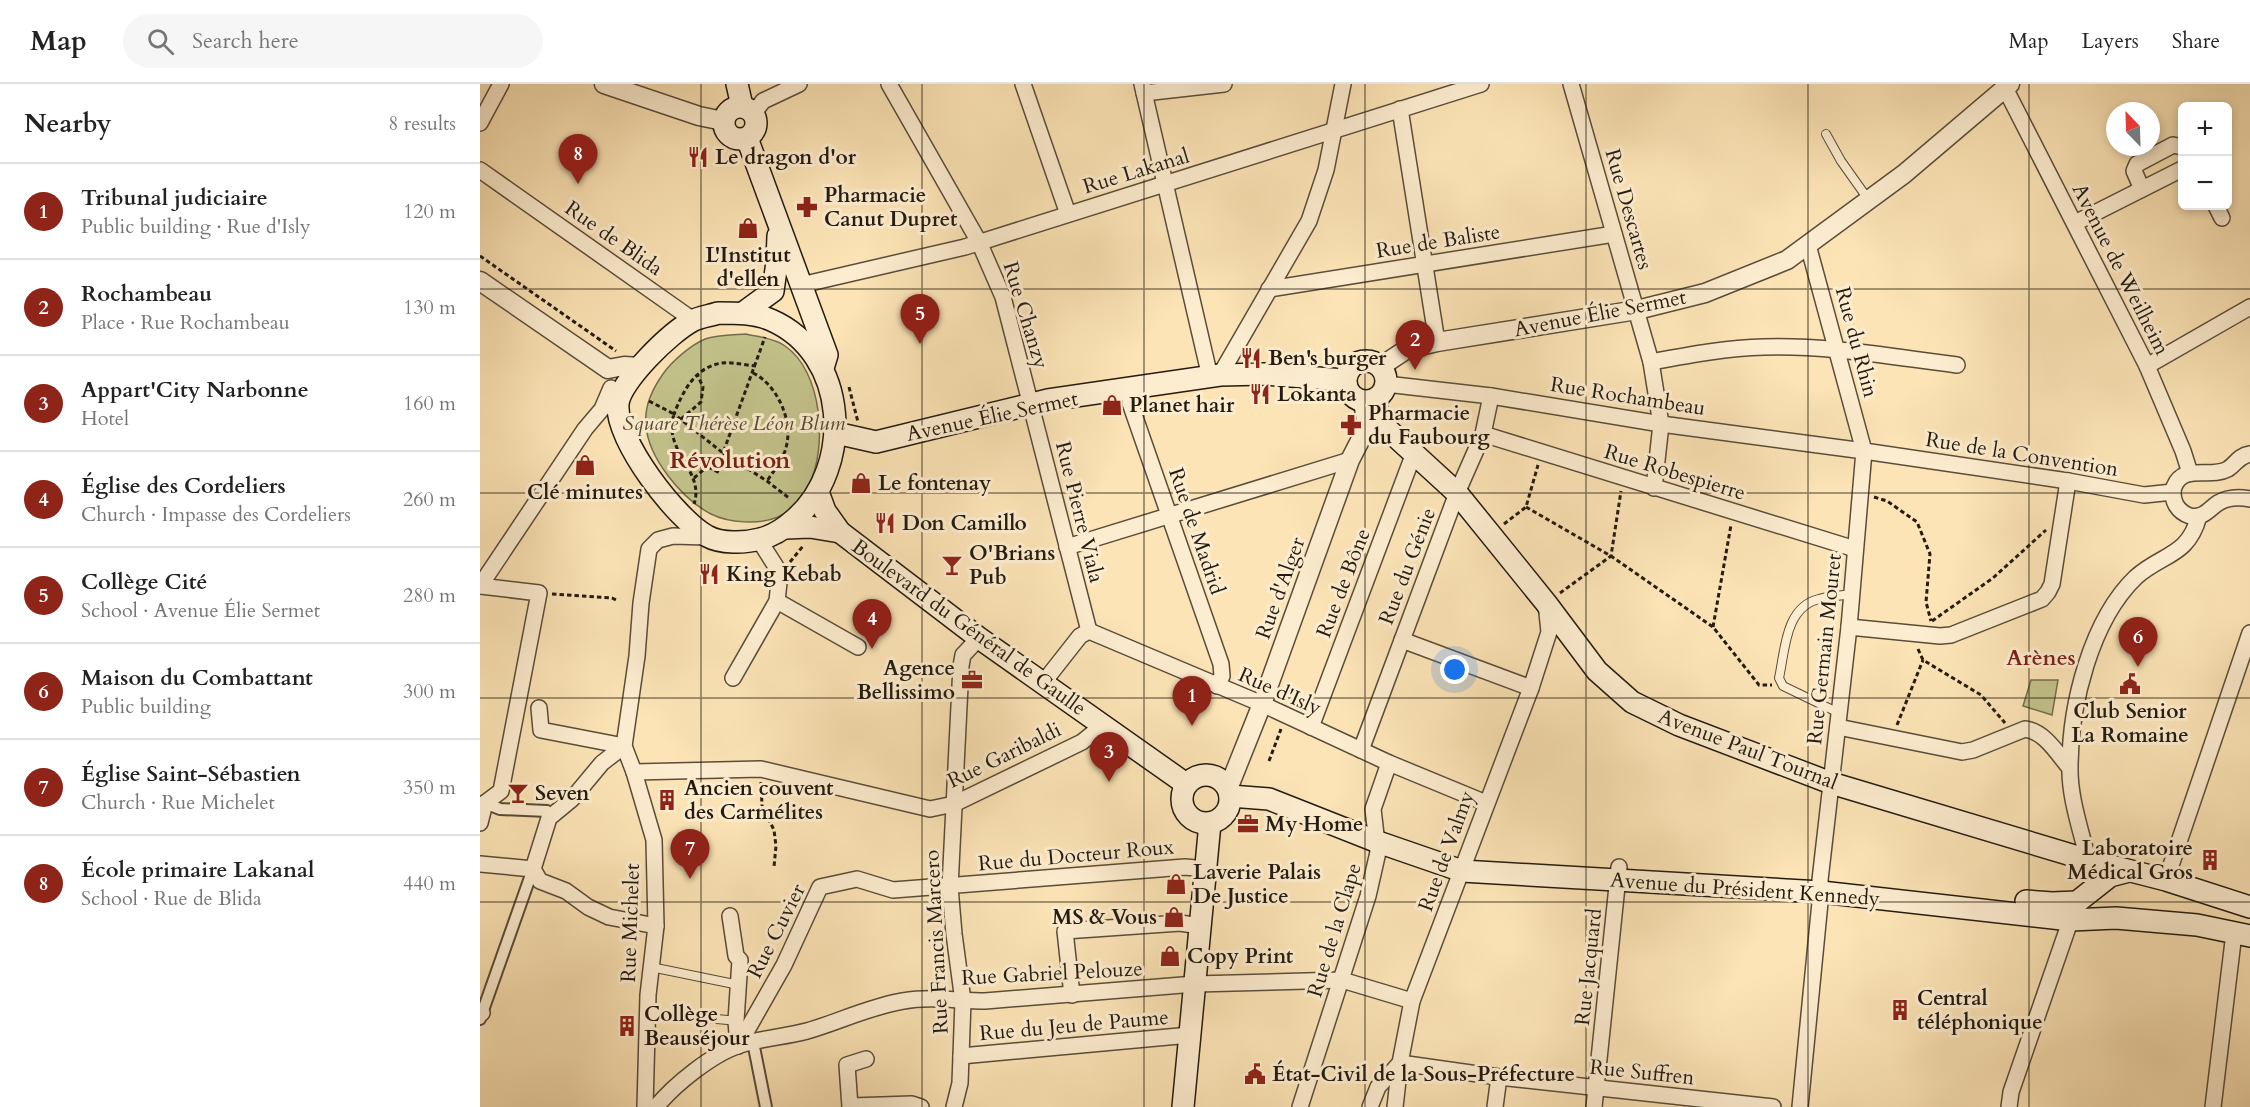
<!DOCTYPE html>
<meta charset="utf-8">
<style>
:root{--surface:#fff;--page:#f6f6f6;--text:#222;--muted:#767676;--line:#e0e0e0;--accent:#8f2418}
body{margin:0;font-family:Cardo,serif;background:var(--page);color:var(--text)}
.controls{position:absolute;right:18px;top:18px;display:grid;overflow:hidden;border-radius:9px;box-shadow:0 3px 9px #0003}
.controls button{width:54px;height:54px;display:grid;place-items:center;padding:0;border:0;border-bottom:2px solid var(--line);background:var(--surface);color:var(--text);font:30px sans-serif}
.compass{position:absolute;left:1626px;top:18px;width:54px;height:54px;border-radius:50%;background:var(--surface);box-shadow:0 3px 9px #0003;rotate:337deg}
.you{position:absolute;left:975px;top:586px;width:21px;height:21px;margin:-15px;border:4px solid #fff;border-radius:50%;background:#1a73e8;box-shadow:0 0 0 9px #1a73e833}
.badge{display:grid;place-items:center;width:39px;height:39px;border-radius:50%;background:var(--accent);color:#fff;font-size:20px;font-weight:700}
.pin{position:absolute;translate:-50% -50px;filter:drop-shadow(0 2px 3px #0008)}
.pin::after{content:'';position:absolute;top:32px;width:21px;height:18px;background:inherit;clip-path:polygon(0 0,100% 0,50% 100%)}
.list{margin:0;padding:0;list-style:none}
h2{display:flex;justify-content:space-between;align-items:center;height:78px;margin:0;padding:0 24px;font-size:26px}
h2 small{font-size:20px;font-weight:400;color:var(--muted)}
.list li{display:grid;grid-template-columns:39px 1fr auto;gap:18px;align-items:center;box-sizing:border-box;height:96px;padding:0 24px;border-top:2px solid var(--line)}
.list b{display:block;font-size:22px;white-space:nowrap}
.list p{margin:0;font-size:20px;white-space:nowrap;color:var(--muted)}
.list em{font-size:20px;font-style:normal;color:var(--muted)}
.icon{flex:none;width:33px;height:33px;fill:none;stroke:currentColor;stroke-width:2;stroke-linecap:round;stroke-linejoin:round}
.map{position:relative;flex:none;width:1770px;height:1023px;overflow:hidden}
header{display:flex;align-items:center;gap:36px;box-sizing:border-box;height:84px;padding:0 30px;background:var(--surface);border-bottom:2px solid var(--line)}
header strong{font-size:28px}
nav{display:flex;gap:33px;margin-inline-start:auto;font-size:21px}
.search{width:420px;height:54px;background:var(--page);display:flex;align-items:center;gap:15px;box-sizing:border-box;padding:0 21px;border-radius:33px;color:var(--muted);font-size:22px}
main{display:flex}
aside{flex:1;background:var(--surface)}
.map>svg:first-child{display:block}
</style>
<header>
<strong>Map</strong>
<div class="search"><svg class="icon" aria-label="search" viewBox="0 0 24 24"><circle cx="10" cy="10" r="6"/><path d="M15 15l6 6"/></svg>Search here</div>
<nav><a>Map</a><a>Layers</a><a>Share</a></nav>
</header>
<main>
<aside>
<h2>Nearby<small>8 results</small></h2>
<ul class="list">
<li><span class="badge">1</span><div><b>Tribunal judiciaire</b><p>Public building · Rue d'Isly</p></div><em>120 m</em></li>
<li><span class="badge">2</span><div><b>Rochambeau</b><p>Place · Rue Rochambeau</p></div><em>130 m</em></li>
<li><span class="badge">3</span><div><b>Appart'City Narbonne</b><p>Hotel</p></div><em>160 m</em></li>
<li><span class="badge">4</span><div><b>Église des Cordeliers</b><p>Church · Impasse des Cordeliers</p></div><em>260 m</em></li>
<li><span class="badge">5</span><div><b>Collège Cité</b><p>School · Avenue Élie Sermet</p></div><em>280 m</em></li>
<li><span class="badge">6</span><div><b>Maison du Combattant</b><p>Public building</p></div><em>300 m</em></li>
<li><span class="badge">7</span><div><b>Église Saint-Sébastien</b><p>Church · Rue Michelet</p></div><em>350 m</em></li>
<li><span class="badge">8</span><div><b>École primaire Lakanal</b><p>School · Rue de Blida</p></div><em>440 m</em></li>
</ul>
</aside>
<div class="map">
<svg width="1770" height="1023" viewBox="0 0 1770 1023">
<rect width="100%" height="100%" fill="#fce4b6"/>
<filter id="stains"><feTurbulence type="fractalNoise" baseFrequency=".00333" numOctaves="4"/><feColorMatrix values="0 0 0 0 .2 0 0 0 0 .09 0 0 0 0 .02 0 0 0 .5 -.17"/></filter>
<radialGradient id="worn" r=".72"><stop offset=".6" stop-color="#630" stop-opacity="0"/><stop offset="1" stop-color="#630" stop-opacity=".3"/></radialGradient>
<g fill="#c3c28b" stroke="#736e4e" stroke-width="1.5">
<path d="M266 250C278 253 294 254 305 262 342 287 348 362 329 401 322 413 311 427 298 433 279 441 249 439 231 430 202 415 168 374 166 341 164 323 173 304 183 290 192 277 211 261 225 255 237 251 253 251 266 250Z"/>
<path d="M1551 596H1578L1572 631 1543 622Z"/>
</g>
<g fill="none" stroke-linecap="round" stroke-linejoin="round">
<defs>
<g id="service">
<path d="M1346 50 1361 77 1388 115"/>
<path d="M1359 629 1303 602 1299 594C1305 567 1305 523 1339 515 1349 512 1361 512 1371 510"/>
<path d="M171 883 259 901"/>
<path d="M168 929 259 937"/>
</g>
<g id="pedestrian">
<path d="M5 719 20 725 67 727 69 734"/>
<path d="M0 935 53 785"/>
<path d="M273 958 286 1023"/>
</g>
<g id="minor">
<path d="M409 0 499 158 523 213 609 547"/>
<path d="M543 0 588 130"/>
<path d="M662 0 730 293"/>
<path d="M1091 0 1171 278 1181 340 1174 404"/>
<path d="M1525 4 1667 282 1703 367 1710 389"/>
<path d="M664 9 744 0"/>
<path d="M920 25 957 258"/>
<path d="M274 29 283 17 319 0"/>
<path d="M0 39 21 0"/>
<path d="M0 86 213 236"/>
<path d="M1662 105 1654 87 1657 80 1693 61 1702 63"/>
<path d="M1736 122 1742 134"/>
<path d="M1595 139 1702 85"/>
<path d="M321 201 485 163 1001 0"/>
<path d="M789 205 1134 150"/>
<path d="M1171 278C1209 271 1246 264 1284 263 1348 261 1413 273 1477 281"/>
<path d="M1667 282 1770 223"/>
<path d="M740 291 829 137 846 86 863 0"/>
<path d="M906 300 1011 312 1181 340 1384 367 1588 397 1664 411 1693 408"/>
<path d="M649 305 650 319 741 580 742 592 737 602"/>
<path d="M1003 350 1375 465"/>
<path d="M1770 370C1758 372 1756 380 1748 385 1730 395 1703 379 1694 403 1692 409 1693 415 1696 421 1699 426 1704 430 1710 432 1723 435 1729 425 1738 419 1748 413 1760 413 1770 415"/>
<path d="M587 463 870 376"/>
<path d="M0 502 59 509 21 707 5 719"/>
<path d="M0 502 105 345 122 325 131 304"/>
<path d="M297 517 378 563"/>
<path d="M1369 543 1460 552 1471 551 1562 515 1568 508 1572 500 1588 397"/>
<path d="M922 556 1051 604"/>
<path d="M253 594 297 517 300 489 279 456"/>
<path d="M563 599 600 552 609 547 782 620 909 679 1006 719"/>
<path d="M59 624 61 646 144 662 154 688 174 756 176 842 168 911 165 1023"/>
<path d="M831 643 934 369"/>
<path d="M1358 643 1482 668 1493 666 1545 645C1564 647 1577 669 1589 683"/>
<path d="M881 666 977 409 1003 350 1011 312"/>
<path d="M154 688 281 685 450 725 474 720 602 658 623 641"/>
<path d="M0 739 5 719"/>
<path d="M1608 776C1601 746 1589 713 1590 682 1590 621 1611 536 1656 493 1683 469 1708 473 1719 432"/>
<path d="M0 780 53 785"/>
<path d="M53 785 69 734 92 715 122 679 144 662 157 572 161 519 169 465 178 456 193 452 227 453"/>
<path d="M53 785 60 797 86 807 108 823 129 833 176 842"/>
<path d="M1686 796 1770 549"/>
<path d="M250 832 256 872 260 876 256 937 258 962"/>
<path d="M592 911 585 847 700 839 720 842"/>
<path d="M0 928 2 929"/>
<path d="M258 962 304 881 340 803 377 795 413 806 705 783 725 785"/>
<path d="M481 972 710 951"/>
<path d="M371 1022 432 1020 441 1023"/>
<path d="M176 1023C194 1001 232 970 260 961 282 954 305 953 327 947 358 938 392 922 423 917 451 912 478 917 505 917L715 900 862 896 932 917"/>
<path d="M370 1023 367 981 386 975"/>
<path d="M474 1023 480 999 483 917 474 850 470 803 481 582 483 571 499 554"/>
<path d="M820 1023 888 812 898 768 893 725 909 679"/>
<path d="M890 1023 898 1003 920 979 932 917 1051 604 1069 548 1066 519"/>
<path d="M915 1023 920 979 1019 993 1293 1023"/>
<path d="M1015 1023 1019 993"/>
<path d="M1114 1023 1139 783"/>
<path d="M1320 1023 1341 808 1340 796 1369 543 1384 367 1328 161"/>
<path d="M1529 1023 1531 1008 1594 826"/>
<path d="M1733 1023 1754 849"/>
</g>
<g id="tertiary">
<path d="M124 0 219 32 243 37"/>
<path d="M0 197 128 285 144 282 160 283"/>
<path d="M900 283 927 265 957 258 1157 226 1225 209 1307 176 1424 90 1530 0"/>
<path d="M748 705 782 620 870 376 887 343 883 317"/>
</g>
<g id="secondary">
<path d="M257 0 262 22"/>
<circle cx="260" cy="39" r="16"/>
<path d="M267 54 347 271 343 284"/>
<path d="M238 229C256 229 275 229 291 236 369 270 374 383 315 435 305 444 293 452 280 455 265 459 241 460 227 452 197 436 135 356 138 320 140 297 191 248 212 237 219 233 229 232 238 229Z"/>
<path d="M263 229 293 207 297 178 298 152"/>
<circle cx="886" cy="297" r="20"/>
<path d="M893 316 904 342 977 409 1066 519 1117 587 1152 618 1199 641 1351 699 1608 776 1686 796 1770 823"/>
<path d="M356 349 396 358 568 316 740 291 784 290 865 296"/>
<path d="M338 408 345 427 360 448 499 554 706 700"/>
<path d="M305 444 330 443 360 448"/>
<circle cx="726" cy="715" r="24"/>
<path d="M750 712 789 715 898 758 982 787 1341 808 1591 836 1636 834 1717 841 1770 852"/>
<path d="M1546 817 1572 819 1597 818 1630 792 1649 787"/>
<path d="M703 1023 730 739"/>
</g>
</defs>
<use href="#service" stroke="#594d3a" stroke-width="10"/>
<use href="#pedestrian" stroke="#594d3a" stroke-width="14"/>
<use href="#minor" stroke="#594d3a" stroke-width="18"/>
<use href="#tertiary" stroke="#594d3a" stroke-width="21"/>
<use href="#secondary" stroke="#231b10" stroke-width="24"/>
<g stroke="#231b10" stroke-width="3" stroke-dasharray="4.5 3" stroke-linecap="butt">
<path d="M0 172 136 267"/>
<path d="M276 282C265 281 252 278 242 279 215 283 203 307 194 330L243 369 285 253"/>
<path d="M273 289C296 300 312 334 307 359 305 373 295 385 287 397"/>
<path d="M369 303 378 338"/>
<path d="M169 317 194 330C193 334 191 339 192 344 192 372 224 391 214 420"/>
<path d="M201 335 221 318 223 303 217 290"/>
<path d="M228 383 240 389"/>
<path d="M214 394 243 369 287 397 309 414"/>
<path d="M1394 413 1407 417 1437 438 1450 470 1446 518 1451 537"/>
<path d="M1046 423 1131 472 1233 543 1279 601H1292"/>
<path d="M1024 440 1046 423 1058 381"/>
<path d="M310 478 323 462"/>
<path d="M1080 509 1131 472 1141 407"/>
<path d="M72 510 132 514 136 516"/>
<path d="M1452 537 1513 494 1566 446"/>
<path d="M1233 543 1251 441"/>
<path d="M1438 565 1443 576 1501 611 1525 639"/>
<path d="M1417 641 1443 576"/>
<path d="M789 677 801 645"/>
<path d="M281 698 282 722 294 746 296 762 294 783"/>
</g>
<use href="#service" stroke="#fdedd0" stroke-width="8"/>
<use href="#pedestrian" stroke="#fdedd0" stroke-width="10"/>
<use href="#minor" stroke="#fdedd0" stroke-width="15"/>
<use href="#tertiary" stroke="#fdedd0" stroke-width="18"/>
<use href="#secondary" stroke="#fdedd0" stroke-width="21"/>
</g>
<path fill="none" stroke="#231b10" stroke-width="1.5" stroke-opacity="0.55" d="M221 0V1023M442 0V1023M664 0V1023M885 0V1023M1106 0V1023M1328 0V1023M1549 0V1023M0 205H1770M0 409H1770M0 614H1770M0 818H1770"/>
<defs>
<symbol id="restaurant-bare" viewBox="-9 -9 18 18"><path d="M-5-6h1v4h1v-4h1v4h1v-4h1v5L-1.5 .5V6h-2V.5L-5-1ZM5-6V6H3V1.5H1.5Q1.5-4 5-6Z" fill="#8f2418" stroke="#fdedd0" stroke-width="2.5" paint-order="stroke"/></symbol>
<symbol id="pharmacy-bare" viewBox="-9 -9 18 18"><path d="M-2-6h4v4h4v4h-4v4h-4v-4h-4v-4h4Z" fill="#8f2418" stroke="#fdedd0" stroke-width="2.5" paint-order="stroke"/></symbol>
<symbol id="shop-bare" viewBox="-9 -9 18 18"><path d="M-5-2.5h2.3a2.7 3.5 0 0 1 5.4 0H5L5.5 6h-11ZM-1.5-2.5h3a1.5 2.3 0 0 0-3 0Z" fill="#8f2418" stroke="#fdedd0" stroke-width="2.5" paint-order="stroke"/></symbol>
<symbol id="bar-bare" viewBox="-9 -9 18 18"><path d="M-6-5H6L.8 .8V4.5H3.5V6h-7V4.5H-.8V.8Z" fill="#8f2418" stroke="#fdedd0" stroke-width="2.5" paint-order="stroke"/></symbol>
<symbol id="office-bare" viewBox="-9 -9 18 18"><path d="M-6-3h4V-5.5h4V-3h4V5H-6ZM-1-4.5V-3h2v-1.5ZM-6 0V1H6V0Z" fill="#8f2418" stroke="#fdedd0" stroke-width="2.5" paint-order="stroke"/></symbol>
<symbol id="civic-bare" viewBox="-9 -9 18 18"><path d="M-.6-6.5H3V-4.5H.6V-3L4-1V1h2V6H-6V1h2V-1L-.6-3ZM-1.2 2.5V6h2.4V2.5Z" fill="#8f2418" stroke="#fdedd0" stroke-width="2.5" paint-order="stroke"/></symbol>
<symbol id="building-bare" viewBox="-9 -9 18 18"><path d="M-4-6H4V6H1V3H-1V6H-4ZM-2.5-4.3h1.7v1.8h-1.7ZM.8-4.3h1.7v1.8H.8ZM-2.5-1h1.7V.8h-1.7ZM.8-1h1.7V.8H.8Z" fill="#8f2418" stroke="#fdedd0" stroke-width="2.5" paint-order="stroke"/></symbol>
</defs>
<g fill-rule="evenodd">
<use href="#restaurant-bare" x="203" y="58" width="30" height="30"/>
<use href="#pharmacy-bare" x="312" y="108" width="30" height="30"/>
<use href="#shop-bare" x="253" y="129" width="30" height="30"/>
<use href="#restaurant-bare" x="756" y="259" width="30" height="30"/>
<use href="#restaurant-bare" x="765" y="295" width="30" height="30"/>
<use href="#shop-bare" x="617" y="306" width="30" height="30"/>
<use href="#pharmacy-bare" x="856" y="326" width="30" height="30"/>
<use href="#shop-bare" x="90" y="366" width="30" height="30"/>
<use href="#shop-bare" x="366" y="384" width="30" height="30"/>
<use href="#restaurant-bare" x="390" y="424" width="30" height="30"/>
<use href="#bar-bare" x="457" y="466" width="30" height="30"/>
<use href="#restaurant-bare" x="214" y="475" width="30" height="30"/>
<use href="#office-bare" x="477" y="581" width="30" height="30"/>
<use href="#civic-bare" x="1635" y="585" width="30" height="30"/>
<use href="#bar-bare" x="23" y="694" width="30" height="30"/>
<use href="#building-bare" x="172" y="701" width="30" height="30"/>
<use href="#office-bare" x="753" y="725" width="30" height="30"/>
<use href="#building-bare" x="1715" y="761" width="30" height="30"/>
<use href="#shop-bare" x="681" y="785" width="30" height="30"/>
<use href="#shop-bare" x="679" y="818" width="30" height="30"/>
<use href="#shop-bare" x="675" y="857" width="30" height="30"/>
<use href="#building-bare" x="1405" y="911" width="30" height="30"/>
<use href="#building-bare" x="132" y="927" width="30" height="30"/>
<use href="#civic-bare" x="760" y="975" width="30" height="30"/>
</g>
<g text-anchor="middle" stroke-width="6" stroke-linejoin="round" paint-order="stroke">
<g font-size="21" font-weight="bold" fill="#231b10" stroke="#fdedd0" text-anchor="start">
<text x="235" y="80">Le dragon d'or</text>
<text x="344" y="118">Pharmacie<tspan x="344" dy="24">Canut Dupret</tspan></text>
<text x="268" y="178" text-anchor="middle">L'Institut<tspan x="268" dy="24">d'ellen</tspan></text>
<text x="788" y="281">Ben's burger</text>
<text x="797" y="317">Lokanta</text>
<text x="649" y="328">Planet hair</text>
<text x="888" y="336">Pharmacie<tspan x="888" dy="24">du Faubourg</tspan></text>
<text x="398" y="406">Le fontenay</text>
<text x="105" y="415" text-anchor="middle">Clé minutes</text>
<text x="422" y="446">Don Camillo</text>
<text x="489" y="476">O'Brians<tspan x="489" dy="24">Pub</tspan></text>
<text x="246" y="497">King Kebab</text>
<text x="475" y="591" text-anchor="end">Agence<tspan x="475" dy="24">Bellissimo</tspan></text>
<text x="1650" y="634" text-anchor="middle">Club Senior<tspan x="1650" dy="24">La Romaine</tspan></text>
<text x="204" y="711">Ancien couvent<tspan x="204" dy="24">des Carmélites</tspan></text>
<text x="55" y="716">Seven</text>
<text x="785" y="747">My Home</text>
<text x="1713" y="771" text-anchor="end">Laboratoire<tspan x="1713" dy="24">Médical Gros</tspan></text>
<text x="713" y="795">Laverie Palais<tspan x="713" dy="24">De Justice</tspan></text>
<text x="677" y="840" text-anchor="end">MS &amp; Vous</text>
<text x="707" y="879">Copy Print</text>
<text x="1437" y="921">Central<tspan x="1437" dy="24">téléphonique</tspan></text>
<text x="164" y="937">Collège<tspan x="164" dy="24">Beauséjour</tspan></text>
<text x="792" y="997">État-Civil de la Sous-Préfecture</text>
</g>
<g font-size="21" fill="#231b10" stroke="#fdedd0">
<text transform="translate(656 87) rotate(-17)" y="7">Rue Lakanal</text>
<text transform="translate(1149 125) rotate(74)" y="7">Rue Descartes</text>
<text transform="translate(134 154) rotate(35)" y="7">Rue de Blida</text>
<text transform="translate(958 157) rotate(-9)" y="7">Rue de Baliste</text>
<text transform="translate(1641 185) rotate(63)" y="7">Avenue de Weilheim</text>
<text transform="translate(1120 229) rotate(-11)" y="7">Avenue Élie Sermet</text>
<text transform="translate(546 231) rotate(73)" y="7">Rue Chanzy</text>
<text transform="translate(1377 258) rotate(75)" y="7">Rue du Rhin</text>
<text transform="translate(1148 312) rotate(9)" y="7">Rue Rochambeau</text>
<text transform="translate(512 332) rotate(-12)" y="7">Avenue Élie Sermet</text>
<text transform="translate(1542 370) rotate(9)" y="7">Rue de la Convention</text>
<text transform="translate(1195 388) rotate(17)" y="7">Rue Robespierre</text>
<text transform="translate(600 428) rotate(76)" y="7">Rue Pierre Viala</text>
<text transform="translate(717 447) rotate(71)" y="7">Rue de Madrid</text>
<text transform="translate(927 482) rotate(-69)" y="7">Rue du Génie</text>
<text transform="translate(863 499) rotate(-69)" y="7">Rue de Bône</text>
<text transform="translate(800 504) rotate(-70)" y="7">Rue d'Alger</text>
<text transform="translate(489 543) rotate(36)" y="7">Boulevard du Général de Gaulle</text>
<text transform="translate(1344 565) rotate(-84)" y="7">Rue Germain Mouret</text>
<text transform="translate(800 607) rotate(24)" y="7">Rue d'Isly</text>
<text transform="translate(1268 665) rotate(21)" y="7">Avenue Paul Tournal</text>
<text transform="translate(524 671) rotate(-26)" y="7">Rue Garibaldi</text>
<text transform="translate(966 767) rotate(-70)" y="7">Rue de Valmy</text>
<text transform="translate(596 771) rotate(-5)" y="7">Rue du Docteur Roux</text>
<text transform="translate(1265 805) rotate(4)" y="7">Avenue du Président Kennedy</text>
<text transform="translate(150 839) rotate(-88)" y="7">Rue Michelet</text>
<text transform="translate(854 846) rotate(-73)" y="7">Rue de la Clape</text>
<text transform="translate(296 847) rotate(-63)" y="7">Rue Cuvier</text>
<text transform="translate(456 858) rotate(-93)" y="7">Rue Francis Marcero</text>
<text transform="translate(1108 883) rotate(-84)" y="7">Rue Jacquard</text>
<text transform="translate(572 889) rotate(-3)" y="7">Rue Gabriel Pelouze</text>
<text transform="translate(594 941) rotate(-5)" y="7">Rue du Jeu de Paume</text>
<text transform="translate(1162 988) rotate(6)" y="7">Rue Suffren</text>
</g>
<g font-size="21" font-style="italic" fill="#534d35" stroke="#fdedd0">
<text x="254" y="346">Square Thérèse Léon Blum</text>
</g>
<g font-size="22" font-weight="bold" fill="#7a1f14" stroke="#fdedd0">
<text x="1561" y="581">Arènes</text>
</g>
<g font-size="24" font-weight="bold" fill="#7a1f14" stroke="#fdedd0">
<text x="250" y="384">Révolution</text>
</g>
</g>
<rect width="100%" height="100%" filter="url(#stains)"/>
<rect width="100%" height="100%" fill="url(#worn)"/>
</svg>
<div class="controls">
<button>+</button>
<button>−</button>
</div>
<svg class="compass" viewBox="-18 -18 36 36"><path d="M0-13l5 13h-10z" fill="#e53935"/><path d="M0 13l5-13h-10z" fill="#767676"/></svg>
<div class="you"></div>
<div class="pin badge" style="left:712px;top:642px">1</div>
<div class="pin badge" style="left:935px;top:286px">2</div>
<div class="pin badge" style="left:629px;top:698px">3</div>
<div class="pin badge" style="left:392px;top:565px">4</div>
<div class="pin badge" style="left:440px;top:260px">5</div>
<div class="pin badge" style="left:1658px;top:583px">6</div>
<div class="pin badge" style="left:210px;top:795px">7</div>
<div class="pin badge" style="left:98px;top:100px">8</div>
</div>
</main>
